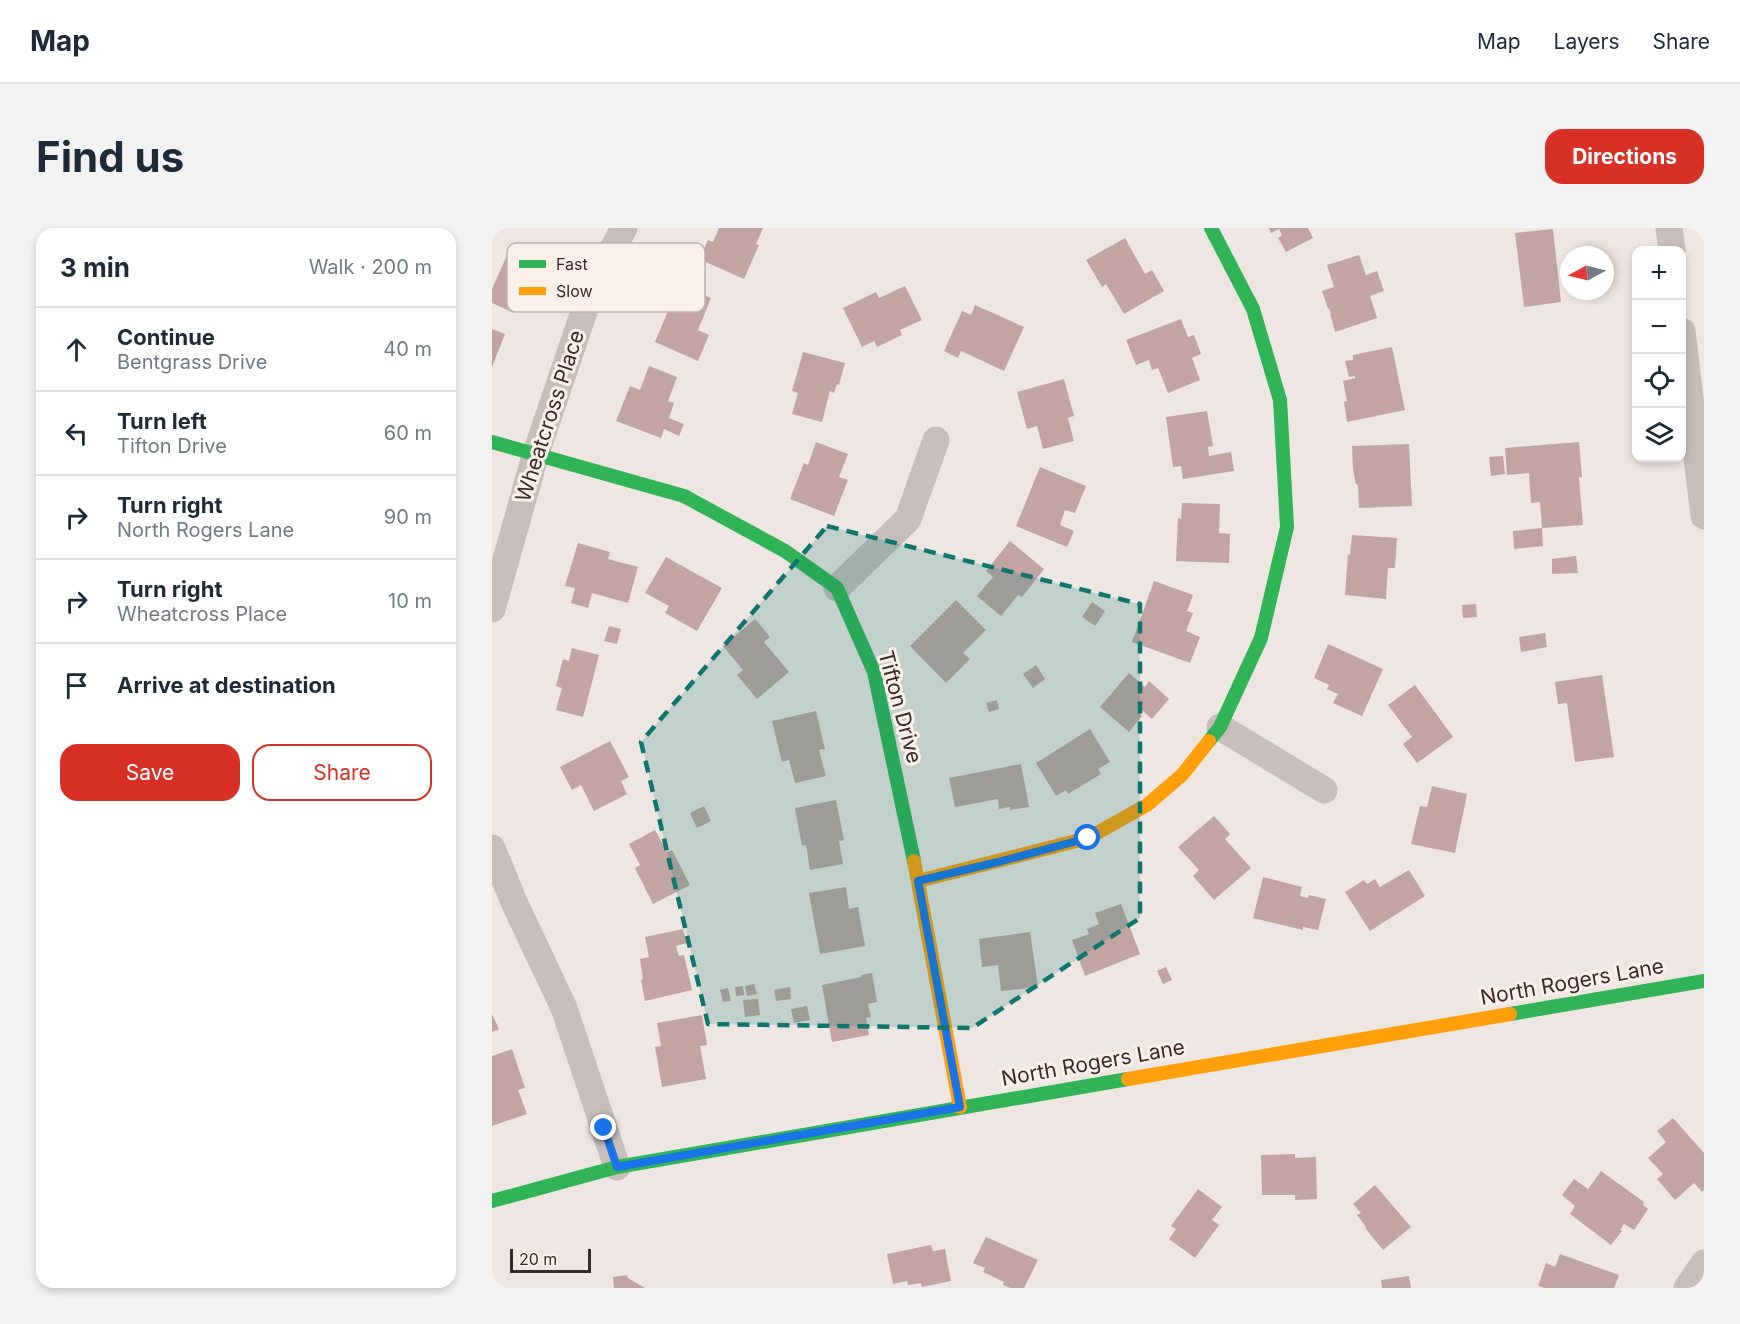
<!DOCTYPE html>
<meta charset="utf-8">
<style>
:root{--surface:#fff;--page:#f2f2f3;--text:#1f2937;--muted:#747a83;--line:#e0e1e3;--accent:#d93025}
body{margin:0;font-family:Inter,sans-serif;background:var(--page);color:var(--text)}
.controls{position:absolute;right:18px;top:18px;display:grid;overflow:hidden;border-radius:12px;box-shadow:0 3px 9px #0003}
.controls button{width:54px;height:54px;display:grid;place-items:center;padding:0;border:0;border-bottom:2px solid var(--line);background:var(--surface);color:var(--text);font:30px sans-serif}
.compass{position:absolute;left:1068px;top:18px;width:54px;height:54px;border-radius:50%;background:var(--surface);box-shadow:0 3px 9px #0003;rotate:263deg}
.scale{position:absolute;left:18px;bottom:15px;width:81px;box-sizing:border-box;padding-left:6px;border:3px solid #392a29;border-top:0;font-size:16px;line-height:21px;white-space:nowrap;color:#392a29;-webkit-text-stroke:4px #fbefea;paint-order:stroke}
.stop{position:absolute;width:18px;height:18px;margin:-14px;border:4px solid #1a73e8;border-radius:50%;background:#fff}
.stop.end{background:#1a73e8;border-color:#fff;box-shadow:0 2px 6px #0008}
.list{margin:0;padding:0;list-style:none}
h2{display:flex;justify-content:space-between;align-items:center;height:78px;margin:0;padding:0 24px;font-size:26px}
h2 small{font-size:20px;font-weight:400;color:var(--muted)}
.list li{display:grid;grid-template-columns:39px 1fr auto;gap:18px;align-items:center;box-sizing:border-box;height:84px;padding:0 24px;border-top:2px solid var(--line)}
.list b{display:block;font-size:22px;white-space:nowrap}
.list p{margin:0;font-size:20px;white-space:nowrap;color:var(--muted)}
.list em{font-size:20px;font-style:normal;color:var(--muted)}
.actions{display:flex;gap:12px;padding:18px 24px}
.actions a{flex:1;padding:14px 0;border:2px solid var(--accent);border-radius:18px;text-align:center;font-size:21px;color:var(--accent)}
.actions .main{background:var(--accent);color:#fff}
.icon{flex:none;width:33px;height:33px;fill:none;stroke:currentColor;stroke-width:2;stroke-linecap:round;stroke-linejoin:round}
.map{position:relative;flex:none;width:1212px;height:1060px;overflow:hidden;border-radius:18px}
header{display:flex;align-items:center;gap:36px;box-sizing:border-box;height:84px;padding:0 30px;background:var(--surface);border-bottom:2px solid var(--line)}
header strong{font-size:28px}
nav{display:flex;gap:33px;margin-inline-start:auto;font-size:21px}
.intro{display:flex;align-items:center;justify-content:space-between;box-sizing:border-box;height:144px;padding:0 36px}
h1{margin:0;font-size:42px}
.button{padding:15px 27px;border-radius:18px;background:var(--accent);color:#fff;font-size:21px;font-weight:700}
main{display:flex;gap:36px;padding:0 36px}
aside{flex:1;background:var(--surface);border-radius:18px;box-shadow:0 3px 9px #0003}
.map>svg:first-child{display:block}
</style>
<header>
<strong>Map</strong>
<nav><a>Map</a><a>Layers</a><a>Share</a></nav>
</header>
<div class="intro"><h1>Find us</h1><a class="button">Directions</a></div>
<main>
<aside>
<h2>3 min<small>Walk · 200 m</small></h2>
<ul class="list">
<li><svg class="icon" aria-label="ahead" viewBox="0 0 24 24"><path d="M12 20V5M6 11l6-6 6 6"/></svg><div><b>Continue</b><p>Bentgrass Drive</p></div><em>40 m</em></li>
<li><svg class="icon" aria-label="left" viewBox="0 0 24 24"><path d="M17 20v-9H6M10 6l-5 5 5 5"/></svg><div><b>Turn left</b><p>Tifton Drive</p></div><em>60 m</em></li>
<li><svg class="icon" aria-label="right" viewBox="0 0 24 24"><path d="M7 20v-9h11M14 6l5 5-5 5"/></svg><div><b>Turn right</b><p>North Rogers Lane</p></div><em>90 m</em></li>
<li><svg class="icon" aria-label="right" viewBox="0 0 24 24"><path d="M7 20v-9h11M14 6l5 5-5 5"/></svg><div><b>Turn right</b><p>Wheatcross Place</p></div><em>10 m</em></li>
<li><svg class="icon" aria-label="arrive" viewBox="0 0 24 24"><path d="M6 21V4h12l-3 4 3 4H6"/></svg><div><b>Arrive at destination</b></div></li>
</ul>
<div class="actions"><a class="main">Save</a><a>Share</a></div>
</aside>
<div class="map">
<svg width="1212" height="1060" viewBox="0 0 1212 1060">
<rect width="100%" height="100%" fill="#eee6e2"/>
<g fill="#c2a5a3">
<path d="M227 0H271L264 16 267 17 252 51 207 31 216 12 221 14Z"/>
<path d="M777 0H816L821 10 794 24 786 10 790 7 787 1 779 5Z"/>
<path d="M1061 1 1069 74 1032 79 1023 5Z"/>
<path d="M633 10 653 46 660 42 672 63 632 86 614 56 610 59 594 32Z"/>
<path d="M20 16 44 27 35 48 40 50 22 85 0 75V61Z"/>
<path d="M867 27 874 47 885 43 892 63 878 68 885 90 843 104 838 85H839L837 80 836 81 830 63 842 59 835 37Z"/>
<path d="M187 57 219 70 206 102 217 107 206 133 163 114Z"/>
<path d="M413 58 430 92 408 102 410 107 385 119 382 113 370 119 351 80 384 64 387 70Z"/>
<path d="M483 77 532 99 512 143 469 123 466 130 452 123 470 83 479 87Z"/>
<path d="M689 91 696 109 702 107 709 126 700 130 708 152 676 165 666 140 660 142 657 132 644 137 634 112Z"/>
<path d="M0 101 13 106 0 139Z"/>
<path d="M900 119 913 182 855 194 852 174 855 173 851 153 863 150V148L857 149 853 133 861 132V127Z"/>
<path d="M311 124 353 135 347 157 345 156 342 165 338 163 330 194 300 186 306 165 300 163Z"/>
<path d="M157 138 185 149 176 173 182 175 177 190 192 196 187 208 172 201 169 210 124 193 138 158 148 162Z"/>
<path d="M572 151 582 188 576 190 582 213 551 221 545 198 535 201 525 164Z"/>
<path d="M715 183 721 218 716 219 717 228 739 224 742 243 691 251 689 238 681 239 674 189Z"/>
<path d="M324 214 356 226 347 249 356 252 342 288 298 271 312 235 316 237Z"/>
<path d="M1087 214 1090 249 1087 250 1091 297 1050 300 1051 318 1022 321 1021 303 1050 300 1048 274 1039 275 1037 245 1015 247 1013 220Z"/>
<path d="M917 216 920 278 867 280 866 257 864 256 861 242 860 218Z"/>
<path d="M1011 228 1013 246 999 248 997 229Z"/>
<path d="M548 239 594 258 583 285 573 282 568 297 582 303 575 319 524 298Z"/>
<path d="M690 275 728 276 727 305 738 306 737 335 684 333 686 290 689 291Z"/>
<path d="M860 307 905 310 903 340H896L894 371 853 367 856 326 858 327Z"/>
<path d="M518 313 552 341 530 369 526 367 509 388 485 368 501 349 494 343Z"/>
<path d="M86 315 118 324 116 331 146 339 136 375 100 365 96 380 79 375 83 360 73 358Z"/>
<path d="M1084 328 1086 345 1060 346V331Z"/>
<path d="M174 329 230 360 205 403 173 385 177 378 153 365Z"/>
<path d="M662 353 701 367 695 383 701 385 694 403 708 409 698 435 640 414Z"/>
<path d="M464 372 494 402 471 425 478 431 454 455 418 418Z"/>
<path d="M600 374 613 383 603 398 590 389Z"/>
<path d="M984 376 985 389 971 390 970 377Z"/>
<path d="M263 391 278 409 272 414 297 444 265 471 245 447 251 442 231 418Z"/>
<path d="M117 398 129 401 125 416 112 413Z"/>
<path d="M1053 405 1055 419 1029 424 1027 409Z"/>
<path d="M836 416 891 441 870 488 841 475 846 466 835 461 837 457 822 450Z"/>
<path d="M80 420 107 427 91 489 64 482 70 460 64 458 71 431 77 433Z"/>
<path d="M544 437 553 451 541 460 531 446Z"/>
<path d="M637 445 653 459 657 453 677 471 660 491 651 483 648 486 650 488 637 504 608 479Z"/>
<path d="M1110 447 1122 529 1083 534 1075 475 1066 476 1063 454Z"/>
<path d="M923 457 961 509 925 535 911 516 920 509 896 477Z"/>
<path d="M505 472 507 481 497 484 494 475Z"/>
<path d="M324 483 333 521 327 522 334 548 303 555 297 532 290 534 280 493Z"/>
<path d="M598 501 618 534 606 541 609 546 576 566 574 562 564 568 544 535Z"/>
<path d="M118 513 137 549 129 553 135 566 102 583 89 557 80 562 68 539Z"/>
<path d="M529 536 537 579 518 582V579L507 581 506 571 463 579 457 550Z"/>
<path d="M940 558 975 566 963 625 919 616 928 578 935 579Z"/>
<path d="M344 572 352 612 347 613 351 636 318 642 314 617 310 618 303 580Z"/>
<path d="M212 578 219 593 205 600 198 585Z"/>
<path d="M722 588 738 606 733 611 759 640 722 672 701 648 707 642 686 619Z"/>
<path d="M163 602 175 624 180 622 198 657 161 676 143 640 148 637 137 616Z"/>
<path d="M917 642 933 668 878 703 853 664 872 652 875 656 883 651 888 659Z"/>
<path d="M771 649 810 659 808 668 816 670 817 667 834 671 826 702 811 699V702L761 690Z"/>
<path d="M354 659 357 681 366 679 373 718 328 726 317 665Z"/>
<path d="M629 676 648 726 593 748 580 712 597 706 595 701 607 696 603 685Z"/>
<path d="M191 701 195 715 184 718 187 728 192 727 200 762 153 773 149 752 151 751 148 731 157 729 153 709Z"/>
<path d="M538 704 546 759 509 763 506 737 490 739 487 711Z"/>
<path d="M674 739 680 752 671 756 665 743Z"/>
<path d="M380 745 385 774 376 776 379 789 374 790 377 807 340 814 330 757 369 749V747Z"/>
<path d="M262 756 265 766 255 768 253 758Z"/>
<path d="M251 758 252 767 244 768 243 759Z"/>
<path d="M298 759 299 771 284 773 282 762Z"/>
<path d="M236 760 239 773 231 774 228 762Z"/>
<path d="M266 771 268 787 253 789 251 772Z"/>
<path d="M315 778 318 792 302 795 299 781Z"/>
<path d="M0 786 7 801 0 804Z"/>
<path d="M210 787 215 817 208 818 214 851 170 859 163 819 169 818 165 795Z"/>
<path d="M20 821 33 860 26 862 35 886 0 898V828Z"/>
<path d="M1181 890 1212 925V962L1210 964 1202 955 1183 972 1165 951 1171 946 1156 930 1174 914 1165 903Z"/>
<path d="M803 926V930L824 929 825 971 803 972V967H770L769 927Z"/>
<path d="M1109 943 1152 974 1151 977 1156 981 1142 1002 1132 996 1128 1002 1130 1003 1119 1017 1078 986 1083 978 1070 967 1082 951 1096 961Z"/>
<path d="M883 957 919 999 891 1022 873 1000 874 999 865 987 869 985 861 976Z"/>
<path d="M706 961 730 979 720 992 727 997 703 1030 677 1011 684 1001 679 998Z"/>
<path d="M494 1009 546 1032 532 1060H518L511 1057 512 1054 491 1044 493 1040 481 1035Z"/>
<path d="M439 1017 441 1023 453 1021 459 1053 430 1059 429 1055 416 1057 415 1053 401 1056 395 1026Z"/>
<path d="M1068 1026 1127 1047 1122 1060H1053L1046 1058 1054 1035 1063 1039Z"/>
<path d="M135 1047 136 1050 153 1060H122L121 1049Z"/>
<path d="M917 1048 919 1060H890L889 1052Z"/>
</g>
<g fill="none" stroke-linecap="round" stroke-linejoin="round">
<g stroke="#c7bebb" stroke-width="27">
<path d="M1177 0 1180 22"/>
<path d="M1190 103 1212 288"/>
<path d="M345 360 416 291 444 212"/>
<path d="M0 381 44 225 99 63 132 0"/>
<path d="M728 499 832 562"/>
<path d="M0 620 22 674 72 780 125 939"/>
<path d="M1195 1060 1212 1035"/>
</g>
<g stroke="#30b455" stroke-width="14">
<path d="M0 214 192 268 293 323 345 360 382 444 422 633"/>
<path d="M717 513 728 499 769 410 795 299 788 172 761 81 719 0"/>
<path d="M1018 786 1212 753"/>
<path d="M0 973 125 939 636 851"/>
</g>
<g stroke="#ff9f0a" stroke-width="14">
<path d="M422 633 468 879"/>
<path d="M426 653 596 610 655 577 690 547 717 513"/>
<path d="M636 851 1018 786"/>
</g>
</g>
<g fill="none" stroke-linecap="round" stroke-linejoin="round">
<path stroke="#1a73e8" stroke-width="8" d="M112 900 125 939 468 879 426 653 510 633 596 610"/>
</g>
<path fill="#0f766e" fill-opacity="0.2" stroke="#0f766e" stroke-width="4.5" stroke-dasharray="12 8" stroke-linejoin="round" d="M335 298 648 376V690L480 800 216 796 149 514Z"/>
<g text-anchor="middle" stroke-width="6" stroke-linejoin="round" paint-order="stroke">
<g font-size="21" fill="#392a29" stroke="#fbefea">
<text transform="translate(58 188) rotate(-72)" y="7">Wheatcross Place</text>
<text transform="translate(408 479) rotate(75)" y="7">Tifton Drive</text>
<text transform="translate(1080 754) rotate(-10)" y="7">North Rogers Lane</text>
<text transform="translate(601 835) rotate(-10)" y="7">North Rogers Lane</text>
</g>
</g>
<rect x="15" y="15" width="198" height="69" rx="9" fill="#fbefea" stroke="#c1b4b0" stroke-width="1.5"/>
<rect x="27" y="32" width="27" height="8" fill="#30b455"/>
<rect x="27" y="59" width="27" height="8" fill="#ff9f0a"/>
<g font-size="16" fill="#392a29">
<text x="64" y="42">Fast</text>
<text x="64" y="69">Slow</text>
</g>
</svg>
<div class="controls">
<button>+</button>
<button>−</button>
<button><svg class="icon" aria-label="locate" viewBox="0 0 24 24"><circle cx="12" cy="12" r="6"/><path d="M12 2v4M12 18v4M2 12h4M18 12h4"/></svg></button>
<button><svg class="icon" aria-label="layers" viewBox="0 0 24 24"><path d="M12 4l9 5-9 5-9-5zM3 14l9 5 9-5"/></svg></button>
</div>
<svg class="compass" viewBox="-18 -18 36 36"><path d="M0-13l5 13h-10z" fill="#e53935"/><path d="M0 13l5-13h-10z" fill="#747a83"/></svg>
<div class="scale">20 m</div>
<div class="stop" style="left:596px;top:610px"></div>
<div class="stop end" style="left:112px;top:900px"></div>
</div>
</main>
